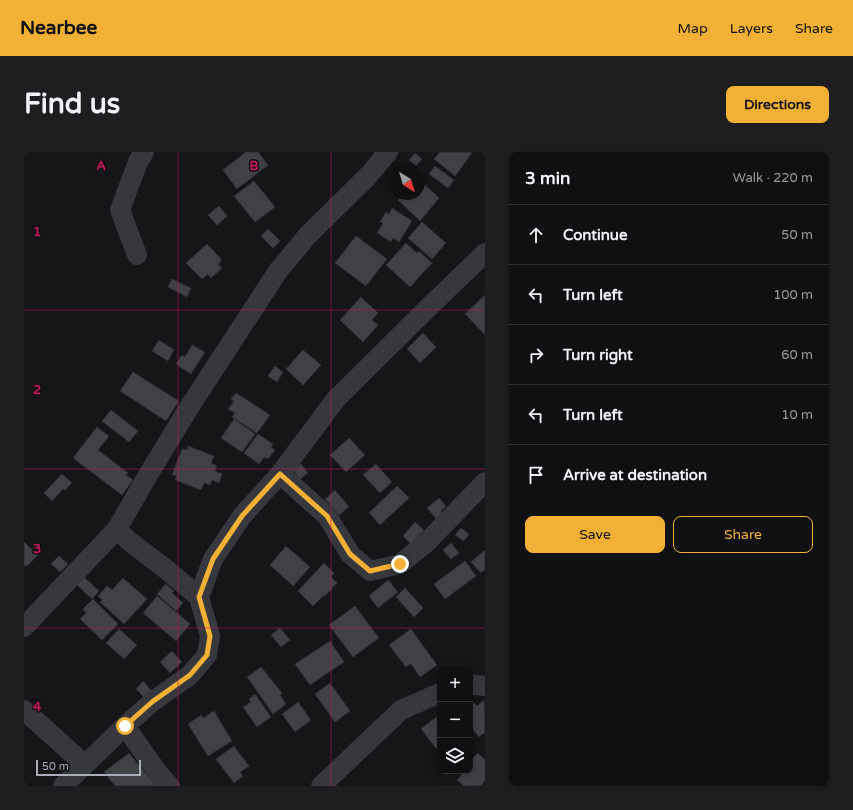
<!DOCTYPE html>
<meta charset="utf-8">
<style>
:root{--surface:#101012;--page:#1e1e20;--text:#f1f3f6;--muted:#9c9d9f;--line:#303032;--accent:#f2b134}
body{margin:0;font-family:"Varela Round",sans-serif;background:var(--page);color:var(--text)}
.controls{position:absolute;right:12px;bottom:12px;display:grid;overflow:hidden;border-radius:8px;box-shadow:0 2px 10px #0003}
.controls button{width:36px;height:36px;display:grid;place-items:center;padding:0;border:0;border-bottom:1px solid var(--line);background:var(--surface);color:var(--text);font:20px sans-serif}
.compass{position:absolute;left:365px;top:12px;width:36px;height:36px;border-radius:50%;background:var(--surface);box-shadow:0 2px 10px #0003;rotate:142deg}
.scale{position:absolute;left:12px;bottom:10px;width:105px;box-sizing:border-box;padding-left:4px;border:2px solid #a8adb8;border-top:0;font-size:11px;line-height:14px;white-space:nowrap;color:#a8adb8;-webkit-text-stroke:3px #111113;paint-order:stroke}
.stop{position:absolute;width:12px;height:12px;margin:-9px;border:3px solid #f2b134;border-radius:50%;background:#fff}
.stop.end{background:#f2b134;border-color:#fff;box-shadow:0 1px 4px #0008}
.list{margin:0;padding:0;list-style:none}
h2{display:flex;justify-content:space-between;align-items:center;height:52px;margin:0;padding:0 16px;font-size:17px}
h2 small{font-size:13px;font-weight:400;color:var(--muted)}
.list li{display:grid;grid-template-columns:26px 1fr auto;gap:12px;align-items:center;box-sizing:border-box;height:60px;padding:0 16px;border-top:1px solid var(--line)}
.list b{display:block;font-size:15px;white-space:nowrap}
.list em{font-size:13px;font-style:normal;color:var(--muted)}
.actions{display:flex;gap:8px;padding:12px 16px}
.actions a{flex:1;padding:9px 0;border:1px solid var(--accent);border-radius:8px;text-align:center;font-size:14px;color:var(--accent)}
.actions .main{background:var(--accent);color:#111}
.icon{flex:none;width:22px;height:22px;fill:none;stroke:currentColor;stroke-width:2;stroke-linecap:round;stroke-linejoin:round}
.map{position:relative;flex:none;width:461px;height:634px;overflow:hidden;border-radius:8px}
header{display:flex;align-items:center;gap:24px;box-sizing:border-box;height:56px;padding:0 20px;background:var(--accent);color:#111}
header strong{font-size:19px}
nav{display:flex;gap:22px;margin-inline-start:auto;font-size:14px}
.intro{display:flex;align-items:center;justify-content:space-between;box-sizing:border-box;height:96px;padding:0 24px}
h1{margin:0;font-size:28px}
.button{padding:10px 18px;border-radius:8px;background:var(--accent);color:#111;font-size:14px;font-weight:700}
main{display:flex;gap:24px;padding:0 24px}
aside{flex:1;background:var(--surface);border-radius:8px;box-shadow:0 2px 10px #0003}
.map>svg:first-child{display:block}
</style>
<header>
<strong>Nearbee</strong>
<nav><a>Map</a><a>Layers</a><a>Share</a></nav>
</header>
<div class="intro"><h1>Find us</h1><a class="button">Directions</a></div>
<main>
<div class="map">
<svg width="461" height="634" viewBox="0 0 461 634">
<rect width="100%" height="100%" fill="#161618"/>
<g fill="#404145" stroke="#303034">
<path d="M222 0H234L244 13 213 37 199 18Z"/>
<path d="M416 0H446L448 1 431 24 410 7Z"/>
<path d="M391 1 398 7 392 14 385 8Z"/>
<path d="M411 14 430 28 424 36 405 22Z"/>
<path d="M395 27 415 46 396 69 374 48 379 42H395Z"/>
<path d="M230 29 251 55 231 70 210 44Z"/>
<path d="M195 54 203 64 193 73 184 63Z"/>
<path d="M368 56 388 69 375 90 369 86 367 90 353 81 359 71 356 70 362 60 365 62Z"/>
<path d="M398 70 422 91 408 107 384 86Z"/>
<path d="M244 77 256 89 249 96 237 84Z"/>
<path d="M332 84 363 107 342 134 311 111Z"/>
<path d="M382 91 393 101 395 99 408 111 386 135 362 113Z"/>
<path d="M183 92 198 108 194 112 198 116 187 126 184 122 178 127 162 111Z"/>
<path d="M148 127 167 136 163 145 144 135Z"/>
<path d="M461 143V183L441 162Z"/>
<path d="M337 145 354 161 348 168 354 173 339 190 316 168Z"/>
<path d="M399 181 412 195 396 211 383 197Z"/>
<path d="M135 188 150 198 144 209 128 199Z"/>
<path d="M168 193 181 200 167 222 152 212 158 203 161 205Z"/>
<path d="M279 198 297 213 279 233 262 217Z"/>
<path d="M251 214 259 220 253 230 244 224Z"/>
<path d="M109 220 155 249 142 269 96 239Z"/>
<path d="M212 241 246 263 233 281 208 265 211 261 204 257 210 249 207 247Z"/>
<path d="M87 258 114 279 105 290 78 269Z"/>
<path d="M210 267 231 282 218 300 197 286Z"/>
<path d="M73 275 85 284 74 298 104 321 102 323 109 328 98 343 49 306Z"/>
<path d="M234 282 249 292 247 295 251 298 244 307 240 305 235 312 220 301Z"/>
<path d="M325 286 341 303 322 320 306 303Z"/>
<path d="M164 294 190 304 187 311 193 314 191 319 198 322 195 331 188 328 186 333 180 331 177 338 151 328 153 324 148 323 158 297 163 298Z"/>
<path d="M277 312 284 321 276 327 269 318Z"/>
<path d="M352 312 368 330 356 341 339 323Z"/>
<path d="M38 322 48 331 41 338 39 337 28 349 20 341Z"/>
<path d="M373 334 385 346 356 373 345 361Z"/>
<path d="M311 338 325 355 315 363 301 347Z"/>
<path d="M415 346 422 354 417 359 421 364 415 370 403 356Z"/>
<path d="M391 370 400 378 387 392 379 384Z"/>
<path d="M437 376 445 382 440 389 431 383Z"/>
<path d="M0 390 14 403 3 414 2 413 0 414Z"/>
<path d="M427 391 435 401 427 407 419 398Z"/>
<path d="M262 394 286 415 269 434 246 413Z"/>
<path d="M461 398V417L457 421 447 410Z"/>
<path d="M35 404 44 412 36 420 27 412Z"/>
<path d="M441 409 452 424 421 447 410 432Z"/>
<path d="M300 411 310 421 307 425 313 431 301 444 300 443 289 454 274 439Z"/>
<path d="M60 425 75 439 68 447 53 433Z"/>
<path d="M99 426 123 447 100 472 76 450 78 448 74 444 83 434 88 438Z"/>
<path d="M364 428 374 440 354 456 345 444Z"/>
<path d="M142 432 150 439 148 441 159 451 152 459 133 442Z"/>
<path d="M381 436 399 456 390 465 372 445Z"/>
<path d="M133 444 166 472 152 489 119 461Z"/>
<path d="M69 447 94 472 78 488 56 467 62 461 59 457Z"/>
<path d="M331 454 355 486 329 505 305 473Z"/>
<path d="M256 476 266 488 257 495 247 483Z"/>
<path d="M95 477 113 493 100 507 82 491Z"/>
<path d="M387 477 413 513 396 525 387 512 382 515 365 493Z"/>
<path d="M306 489 320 510 286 533 271 512Z"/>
<path d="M148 499 158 510 146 521 136 510Z"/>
<path d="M237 515 258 541 256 543 262 552 249 562 223 525Z"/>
<path d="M119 529 128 539 121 546 112 537Z"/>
<path d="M306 531 326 559 311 570 291 542Z"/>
<path d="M231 542 247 565 233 575 219 555 227 550 225 547Z"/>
<path d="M460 548 461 580 455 585 446 574V555L450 551 453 554Z"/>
<path d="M274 550 287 568 271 580 258 562Z"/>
<path d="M190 559 208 589 184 604 164 572 177 563 179 566Z"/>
<path d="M416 562V599L415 600 397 577Z"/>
<path d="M210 594 225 614 216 620 219 624 210 631 192 607Z"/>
<path d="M105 601 132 634H91L80 620Z"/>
<path d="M454 601 461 608V630L458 634H440L433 628 439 621 437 619H446V609Z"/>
</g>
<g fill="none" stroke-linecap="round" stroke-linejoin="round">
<g stroke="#37383d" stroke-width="20">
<path d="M113 103 96 58 114 10 120 0"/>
<path d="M256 322 303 364 326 402 346 419 376 412 402 391 461 330"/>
<path d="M93 377 105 389 143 418 175 445"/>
<path d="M0 475 93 377 124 323 166 254 254 119 284 83 345 23 364 0"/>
<path d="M446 532 461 534"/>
<path d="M0 558 60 612"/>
<path d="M101 574 134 621 146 634"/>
<path d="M39 634 101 574 128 550 166 523 183 503 186 484 175 445 189 407 218 364 256 322 312 247 408 152 461 101"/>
<path d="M297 634 377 558 416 541"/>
</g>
</g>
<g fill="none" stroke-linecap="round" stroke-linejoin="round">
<path stroke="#f2b134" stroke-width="5" d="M101 574 128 550 166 523 183 503 186 484 175 445 189 407 218 364 256 322 303 364 326 402 346 419 376 412"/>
</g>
<path fill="none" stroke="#c2185b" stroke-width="1" stroke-opacity="0.55" d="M154 0V634M307 0V634M0 158H461M0 317H461M0 476H461"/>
<g font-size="13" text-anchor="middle" font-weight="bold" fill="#c2185b" stroke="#111113" stroke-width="3" stroke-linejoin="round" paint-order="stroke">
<text x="77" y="18">A</text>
<text x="230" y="18">B</text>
<text x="13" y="84">1</text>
<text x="13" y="242">2</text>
<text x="13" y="401">3</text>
<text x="13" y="559">4</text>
</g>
</svg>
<div class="controls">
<button>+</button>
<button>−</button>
<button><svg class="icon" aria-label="layers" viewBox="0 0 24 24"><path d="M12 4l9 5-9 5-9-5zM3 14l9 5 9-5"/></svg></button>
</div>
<svg class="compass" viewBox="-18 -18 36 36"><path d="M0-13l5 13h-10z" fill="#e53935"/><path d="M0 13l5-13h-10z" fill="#9c9d9f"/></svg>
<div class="scale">50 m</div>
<div class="stop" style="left:101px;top:574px"></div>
<div class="stop end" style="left:376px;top:412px"></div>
</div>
<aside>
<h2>3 min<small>Walk · 220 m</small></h2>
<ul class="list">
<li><svg class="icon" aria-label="ahead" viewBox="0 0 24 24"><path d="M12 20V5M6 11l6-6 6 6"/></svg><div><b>Continue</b></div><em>50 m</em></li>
<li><svg class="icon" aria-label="left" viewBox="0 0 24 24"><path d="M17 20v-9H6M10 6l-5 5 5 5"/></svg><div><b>Turn left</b></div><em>100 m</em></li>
<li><svg class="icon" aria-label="right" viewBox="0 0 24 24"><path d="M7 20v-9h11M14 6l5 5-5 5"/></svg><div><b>Turn right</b></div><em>60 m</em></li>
<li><svg class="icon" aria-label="left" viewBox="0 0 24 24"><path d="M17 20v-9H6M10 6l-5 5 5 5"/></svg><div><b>Turn left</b></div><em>10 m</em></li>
<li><svg class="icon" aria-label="arrive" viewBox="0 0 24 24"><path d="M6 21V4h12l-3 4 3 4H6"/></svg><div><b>Arrive at destination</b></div></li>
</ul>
<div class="actions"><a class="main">Save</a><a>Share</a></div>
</aside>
</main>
